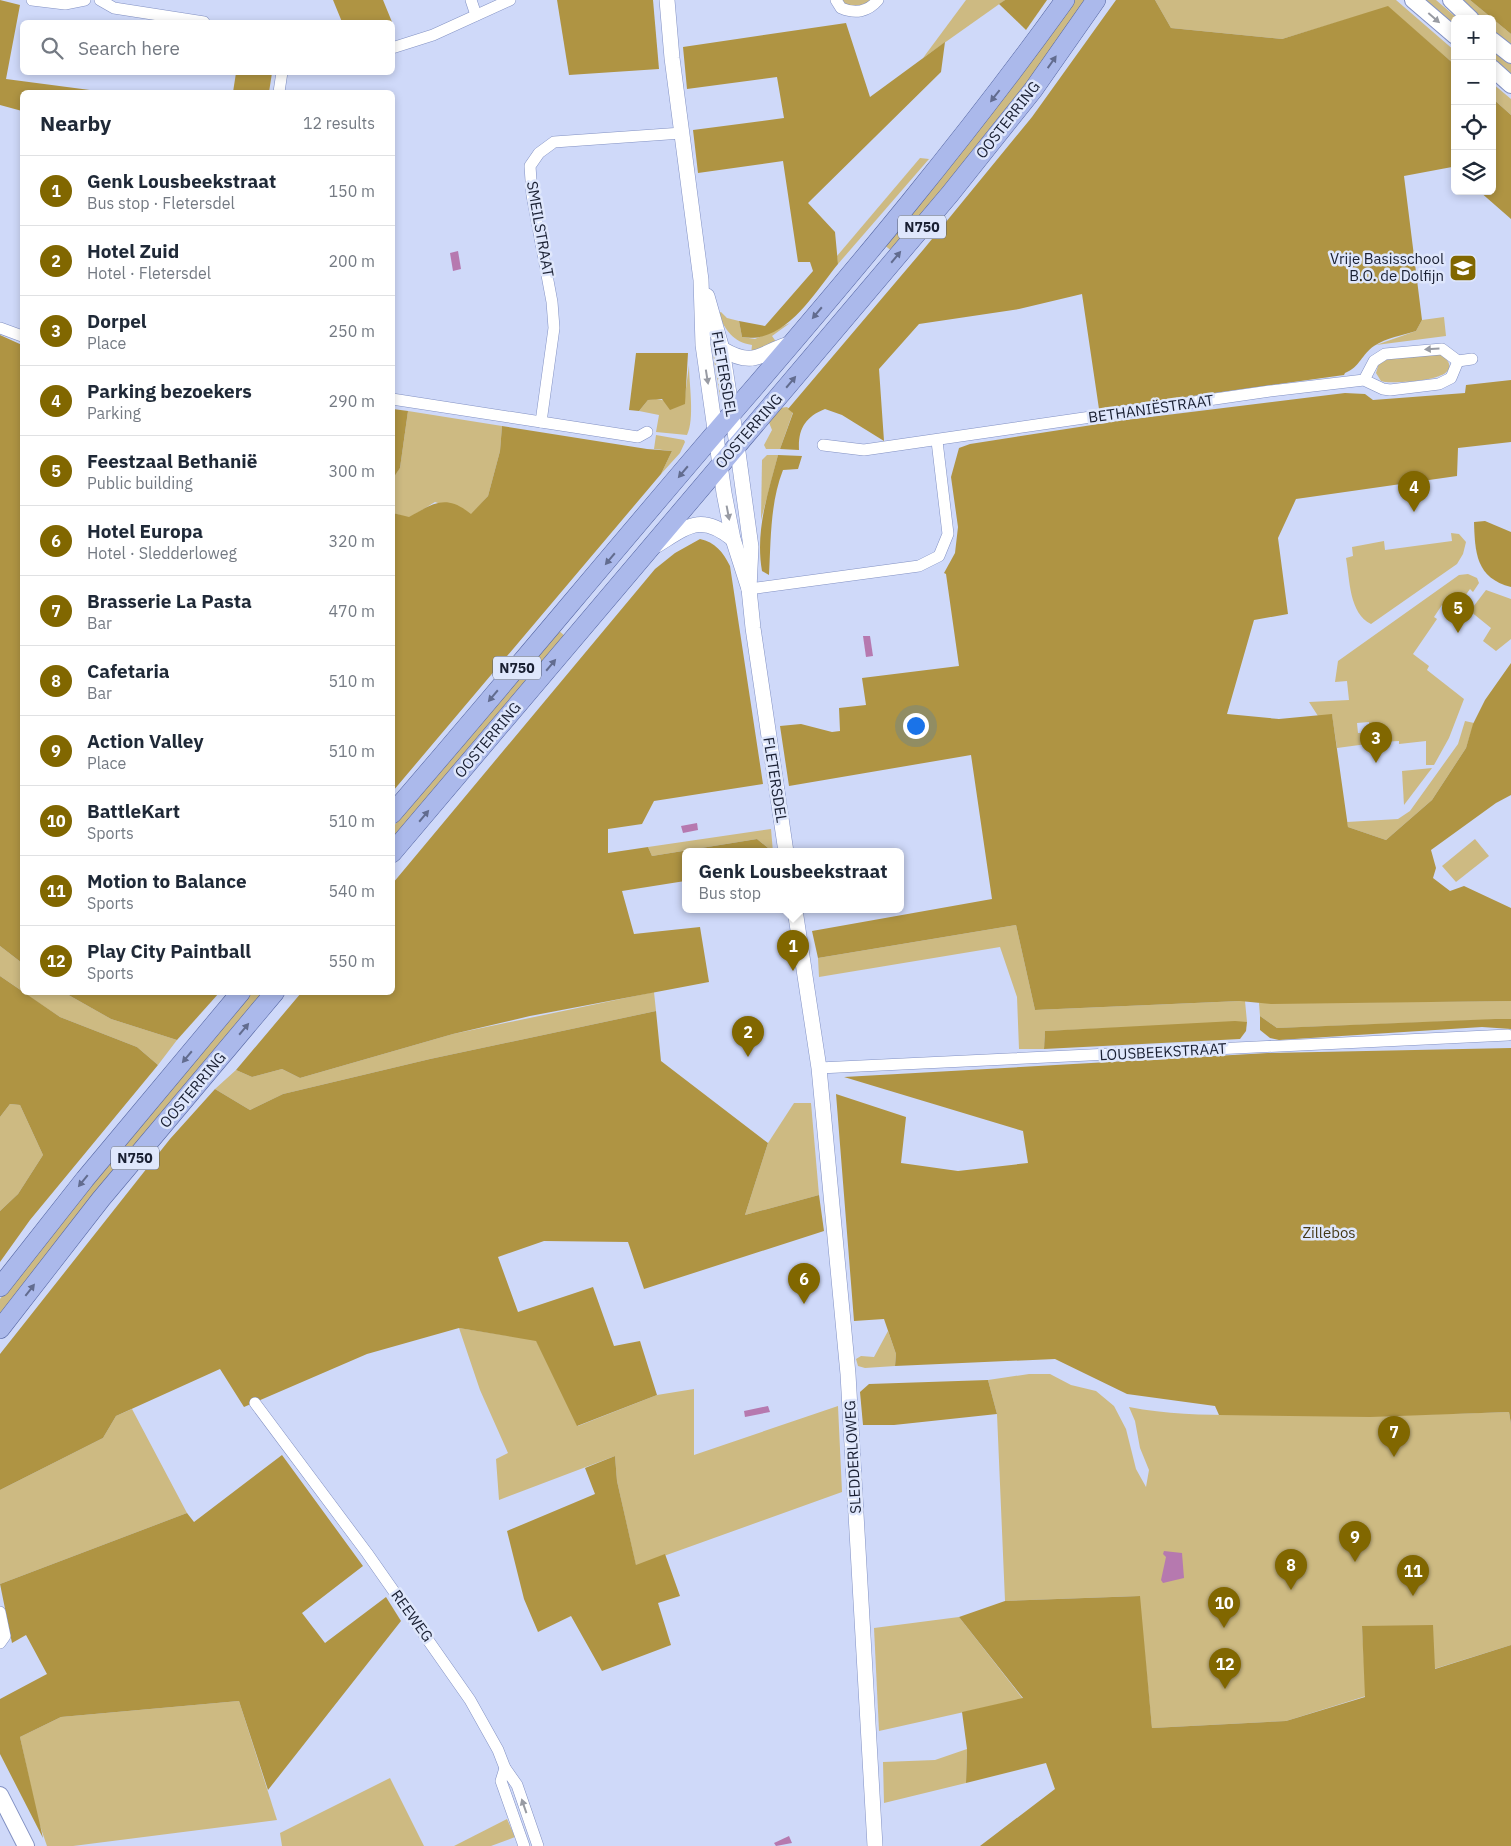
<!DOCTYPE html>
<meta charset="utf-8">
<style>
:root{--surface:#fff;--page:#f6f6f7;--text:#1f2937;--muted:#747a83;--line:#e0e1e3;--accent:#816700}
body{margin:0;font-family:"IBM Plex Sans",sans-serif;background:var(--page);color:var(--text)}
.controls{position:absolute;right:15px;top:15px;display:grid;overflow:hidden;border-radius:8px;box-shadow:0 2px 8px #0003}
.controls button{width:45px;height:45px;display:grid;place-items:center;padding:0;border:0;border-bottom:1px solid var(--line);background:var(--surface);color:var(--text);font:25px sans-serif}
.you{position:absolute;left:915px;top:725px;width:18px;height:18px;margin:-12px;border:4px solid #fff;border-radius:50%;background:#1a73e8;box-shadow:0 0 0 8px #1a73e833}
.badge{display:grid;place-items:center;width:32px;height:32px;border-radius:50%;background:var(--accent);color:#fff;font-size:16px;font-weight:700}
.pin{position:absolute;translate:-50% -41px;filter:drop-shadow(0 1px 2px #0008)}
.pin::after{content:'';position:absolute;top:26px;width:18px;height:15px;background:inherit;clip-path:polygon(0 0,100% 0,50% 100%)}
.popup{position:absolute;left:682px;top:848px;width:222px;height:65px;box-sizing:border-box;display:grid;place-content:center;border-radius:8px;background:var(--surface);filter:drop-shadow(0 1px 4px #0005);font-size:16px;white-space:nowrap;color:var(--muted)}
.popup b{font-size:19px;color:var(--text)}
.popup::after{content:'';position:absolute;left:50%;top:100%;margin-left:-10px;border:10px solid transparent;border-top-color:var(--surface)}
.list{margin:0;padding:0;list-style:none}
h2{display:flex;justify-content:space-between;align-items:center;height:65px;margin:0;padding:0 20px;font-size:21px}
h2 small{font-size:16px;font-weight:400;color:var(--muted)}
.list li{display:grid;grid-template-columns:32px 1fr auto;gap:15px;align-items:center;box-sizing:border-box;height:70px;padding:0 20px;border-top:1px solid var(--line)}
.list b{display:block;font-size:19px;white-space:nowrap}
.list p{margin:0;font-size:16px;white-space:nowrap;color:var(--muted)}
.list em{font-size:16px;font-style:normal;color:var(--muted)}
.icon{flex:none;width:28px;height:28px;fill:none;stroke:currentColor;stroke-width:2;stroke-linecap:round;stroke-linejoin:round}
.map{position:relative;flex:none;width:1511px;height:1846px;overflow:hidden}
.search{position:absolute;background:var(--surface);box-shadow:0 2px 8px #0003;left:20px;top:20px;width:375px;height:55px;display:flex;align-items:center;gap:12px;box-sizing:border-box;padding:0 18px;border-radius:8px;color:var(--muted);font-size:19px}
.panel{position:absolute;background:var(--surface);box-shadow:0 2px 8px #0003;left:20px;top:90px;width:375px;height:905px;border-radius:8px}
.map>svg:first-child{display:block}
</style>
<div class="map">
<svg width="1511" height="1846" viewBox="0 0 1511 1846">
<rect width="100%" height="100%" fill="#cfd9f9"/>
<g fill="#cdba82">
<path d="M841 0H873L866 6 846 7Z"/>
<path d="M966 0H1005L923 58Z"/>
<path d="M1073 0H1087L1005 113 892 251 884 245Z"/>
<path d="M1155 0H1396L1455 51V65L1388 7 1282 39 1171 28Z"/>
<path d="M1421 0H1436L1458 19H1455V29Z"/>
<path d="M1459 0H1470L1511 34V45L1492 29V19H1481Z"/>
<path d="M1492 48 1511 64V79L1492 62Z"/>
<path d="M1492 83 1511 99V115L1492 98Z"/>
<path d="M920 158 929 159 838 264 837 256Z"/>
<path d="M721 312 727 318 739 321 742 337 755 339 790 323 772 336 777 343 751 354 752 345C733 342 725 330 718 313Z"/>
<path d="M1444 317 1446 336 1376 345 1416 331 1422 320Z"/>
<path d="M708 324 725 390 720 396Z"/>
<path d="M1441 354C1474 381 1400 383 1385 382L1381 381 1376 373 1379 363 1387 359Z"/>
<path d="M689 365C689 384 695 419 687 435L656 432 659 415 639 411 648 400 656 399 684 404Z"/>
<path d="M787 407 793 412 780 449H766L764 445 772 430 768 420 780 408Z"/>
<path d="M408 411 502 426 500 451 488 496 471 515 435 502 409 518 393 513 392 478 400 468Z"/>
<path d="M656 435 684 440 685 442 680 453 661 474 672 451 654 449Z"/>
<path d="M767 455H778L761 520 762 460Z"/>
<path d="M1451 533 1459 534 1466 542 1463 554 1457 564 1371 624C1349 613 1350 580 1346 558L1353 556 1352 547 1384 541 1385 550 1452 541Z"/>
<path d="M1468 574 1477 578 1479 583 1473 592 1470 589 1460 603 1454 599 1448 608 1442 605 1434 617 1437 619 1413 654 1429 666 1427 670 1464 699 1449 738 1434 765H1426V741L1399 744V741L1381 742 1380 736 1370 737 1369 722 1357 723 1358 733H1367V744L1337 748 1332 715 1318 716 1309 702 1349 700 1347 681 1335 682 1338 661 1459 575Z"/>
<path d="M1486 590 1511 599V639L1496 651 1483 641 1491 628 1470 611Z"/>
<path d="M558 630 566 637 393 842V827Z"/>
<path d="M1465 721 1474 723 1466 748 1432 800 1386 840 1348 827 1347 822 1398 819 1410 811 1458 744Z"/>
<path d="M1432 768 1404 805 1402 771Z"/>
<path d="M771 829 773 852 757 839 652 856 648 847Z"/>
<path d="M1475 839 1489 856 1456 882 1442 866Z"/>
<path d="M1016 925 1035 1010 1240 1001H1245L1247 1022 1045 1031 1044 1049H1019L1017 997 1000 947 819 977 818 958Z"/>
<path d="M0 946 22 963V991L0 976Z"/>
<path d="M654 992 656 1011 430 1059 283 1094 250 1110 215 1089 236 1070 252 1077 282 1069 300 1078 453 1034Z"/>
<path d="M24 993H65L111 1019 177 1040 158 1065 137 1047 60 1017Z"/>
<path d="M251 993H265L0 1317V1299L58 1223Z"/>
<path d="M1511 1001V1019L1277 1028 1260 1016 1259 1003Z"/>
<path d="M794 1103H811L819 1195 745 1215 768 1143Z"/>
<path d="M10 1104 20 1105 43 1155 18 1194 0 1211V1117Z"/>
<path d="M459 1328 536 1340 578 1426 657 1395 694 1389V1455L838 1406 842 1492 636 1566 617 1481 615 1456 499 1500 496 1459 508 1453 480 1390Z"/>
<path d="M888 1331 896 1354 895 1366 865 1368 858 1366 856 1359 861 1356 874 1357Z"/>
<path d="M1029 1374H1050L1071 1385 1096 1391 1114 1406 1126 1429 1136 1469 1146 1487 1149 1470 1140 1448 1135 1421 1129 1407C1174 1416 1219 1415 1265 1415 1347 1416 1428 1415 1509 1412L1511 1424V1645L1434 1669 1362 1627 1366 1696 1286 1721 1152 1728 1139 1596 1005 1601 997 1414 988 1380Z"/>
<path d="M132 1409 187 1513 0 1584V1490L103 1438 116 1416Z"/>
<path d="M959 1617 1023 1699 879 1731 874 1628Z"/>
<path d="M239 1701 277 1820 73 1846H47L38 1820 20 1737 61 1717Z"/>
<path d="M967 1749 966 1783 884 1803 883 1762 935 1760Z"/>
<path d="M390 1778 424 1846H282L280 1833Z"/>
<path d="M507 1819 515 1837 491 1846H454Z"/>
</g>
<g fill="#af9443">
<path d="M0 0 20 5 6 79 105 92H22V111L0 105Z"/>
<path d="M333 0H383L392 22H342Z"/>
<path d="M557 0H653L659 69 569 75Z"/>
<path d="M1005 0H1047L1026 30 999 4Z"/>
<path d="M1116 0H1155L1171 28 1282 39 1388 6 1455 65V170L1452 167 1404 176 1422 320 1416 331C1403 335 1386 338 1374 346 1362 354 1360 367 1345 373L1344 375 1099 409 1082 294 1019 309 919 324 879 369 884 441 842 415 825 409C805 417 798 429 799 450L780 449 793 413 788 409 923 250 1032 117Z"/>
<path d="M1470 0H1511V34Z"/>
<path d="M846 23 870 97 945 42 941 72 808 203 835 232 838 264C815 292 785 345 742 337L739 321 765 326 813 271 810 262H798L783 161 698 173 693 130 784 118 777 77 687 89 683 47Z"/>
<path d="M236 73H272L269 92H233Z"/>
<path d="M1492 98 1511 115V219L1479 191H1492Z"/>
<path d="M0 335 22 345V963L0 946Z"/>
<path d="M636 353H688L685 404 670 410 662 399 648 400 639 411 629 410Z"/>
<path d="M1511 380V442L1458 448 1457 476 1296 499 1278 538 1288 614 1254 620 1227 714 1279 719 1332 714 1348 827 1386 840 1432 800 1466 748 1473 724 1485 700 1511 663V795L1496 803 1431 850 1436 868 1433 878 1450 891 1464 886 1511 908V1001L1271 1004 1240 1001 1035 1010 1016 925 818 958 812 931 992 899 971 755 789 786 780 726 801 724 832 732 840 731 839 708 866 705 862 678 959 666 946 574 944 573 955 553 958 527 951 477 959 448 970 444 1118 421 1345 393 1365 394 1373 400 1465 393 1466 385Z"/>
<path d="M393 409 408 411 400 468 393 478Z"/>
<path d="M502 426 647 449 672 451 661 474 393 791V513L409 517C434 503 446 494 471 514L488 496 500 451Z"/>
<path d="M778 455 802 456 798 469 783 470C770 503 771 540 769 575L762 571C755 531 768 493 778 455Z"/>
<path d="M1485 521 1511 532V587C1476 578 1475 553 1474 522Z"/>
<path d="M700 539C715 542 723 552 730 566L763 784 654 801 642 824 608 829V853L648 847 652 856 757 839 773 852H686L685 881 622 891 634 934 700 927 709 982 530 1016 453 1034 300 1078 282 1069 252 1077 236 1070 301 993 392 992 393 883 655 569 675 553Z"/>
<path d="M0 976 60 1017 137 1047 158 1065 30 1220 0 1262V1211L18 1194 43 1155 20 1105 10 1104 0 1117Z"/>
<path d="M65 993H219L177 1040 111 1019Z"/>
<path d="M656 1011 661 1061 768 1143 745 1215 819 1195 824 1231 644 1289 628 1242 544 1241 498 1257 518 1312 593 1287 614 1346 640 1341 657 1395 577 1426 536 1341 459 1328 367 1354 244 1407 220 1369 116 1416 103 1438 0 1490V1354L170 1139 215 1089 250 1110 283 1094 430 1059Z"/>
<path d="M1260 1016 1277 1028 1495 1019H1511V1029L1482 1027 1279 1040 1270 1038 1260 1030Z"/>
<path d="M1235 1021 1247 1022 1246 1031 1240 1039 1044 1049 1045 1031Z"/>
<path d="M1511 1048V1424L1509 1412 1370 1417 1219 1415 1215 1406 1127 1394 1055 1359 895 1366 896 1354 884 1319 854 1321 836 1094 906 1117 901 1163 958 1171 1028 1163 1023 1131 844 1077 1268 1053Z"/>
<path d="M988 1380 997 1414 894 1425H863L860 1392 869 1384Z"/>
<path d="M282 1455 363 1566 302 1613 325 1643 386 1597 401 1621 268 1790 239 1701 61 1717 20 1737 43 1838 0 1754V1699L47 1674 26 1635 12 1643 0 1584 187 1513 194 1522Z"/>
<path d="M615 1456 617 1481 636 1565 665 1554 680 1596 658 1603 671 1645 602 1671 571 1616 538 1632 524 1599 507 1531 595 1494 585 1468Z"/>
<path d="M1140 1596 1152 1728 1286 1721 1365 1697 1362 1626 1433 1625 1435 1669 1511 1645V1846H980L1055 1789 1046 1763 966 1783 967 1749 962 1712 1023 1698 959 1617 1005 1601Z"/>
</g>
<g fill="#b679af">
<path d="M458 251 461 269 453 271 450 253Z"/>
<path d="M863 636H870L873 656 866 657Z"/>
<path d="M697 823 698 830 683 833 681 826Z"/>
<path d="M768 1406 770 1412 745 1417 744 1411Z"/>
<path d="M1164 1551 1182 1553 1184 1578 1163 1583 1161 1580 1166 1557 1163 1554Z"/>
<path d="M789 1836 792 1843 776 1846 774 1843Z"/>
</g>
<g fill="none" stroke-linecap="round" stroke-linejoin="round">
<defs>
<g id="minor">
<path d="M32 0 65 4 85 0"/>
<path d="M100 0 114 8 204 22"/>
<path d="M471 0 476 15"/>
<path d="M836 0 841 8C855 14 868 12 878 0"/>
<path d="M392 48 433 35 510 0"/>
<path d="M279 92 282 72"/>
<path d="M0 328 22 336"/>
<path d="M1458 361 1472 359"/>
<path d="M392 399 638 437 647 432"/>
<path d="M541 422 554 328 552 302 532 195 530 166 539 153 554 142 682 133"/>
<path d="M823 445 864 450 1270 391 1364 380 1383 389 1390 390 1439 384 1451 378 1458 361 1442 349 1385 354 1374 361 1364 380"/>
<path d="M749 589 919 566 939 556 948 534 937 441"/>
<path d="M819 1068 1508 1035"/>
<path d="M255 1403 367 1553 470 1700 498 1750 505 1768 517 1785 538 1846"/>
<path d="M0 1612 5 1636 0 1643"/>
<path d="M505 1768 501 1781 524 1846"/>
</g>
<g id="tertiary">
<path d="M667 0 672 58 701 280 703 345 724 493 733 539 749 589"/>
<path d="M707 296 722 349 737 445 751 547 749 589 753 628 786 852"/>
<path d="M722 349C756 369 760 352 792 343"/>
<path d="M657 545C688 526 701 513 733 539"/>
<path d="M795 910 819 1068 848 1374 875 1846"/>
</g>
<g id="secondary">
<path d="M1413 0 1455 36"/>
<path d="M1451 0 1471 19"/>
<path d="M1492 40 1511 55"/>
<path d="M1492 68 1511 85"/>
<path d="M0 1795 26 1846"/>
</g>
<g id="primary">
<path d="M392 814C511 676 627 535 746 397 857 268 966 138 1065 0"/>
<path d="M392 853 950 194 1033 90 1096 0"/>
<path d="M0 1287 85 1179 241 992"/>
<path d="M0 1329 101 1199 275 992"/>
</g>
</defs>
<use href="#minor" stroke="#8291c3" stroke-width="12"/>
<use href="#tertiary" stroke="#8291c3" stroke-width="16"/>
<use href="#secondary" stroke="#8291c3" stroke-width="18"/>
<use href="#primary" stroke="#5465a2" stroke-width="20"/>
<use href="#minor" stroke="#fff" stroke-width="11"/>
<use href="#tertiary" stroke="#fff" stroke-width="15"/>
<use href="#secondary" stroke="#fff" stroke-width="16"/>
<use href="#primary" stroke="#abb9eb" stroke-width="19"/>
</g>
<defs><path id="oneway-solid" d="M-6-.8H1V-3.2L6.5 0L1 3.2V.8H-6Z" transform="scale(1.25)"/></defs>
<g fill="#989ba3">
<use href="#oneway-solid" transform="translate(1434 18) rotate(41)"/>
<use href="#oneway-solid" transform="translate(1432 349) rotate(177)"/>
<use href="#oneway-solid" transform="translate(707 377) rotate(81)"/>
<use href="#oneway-solid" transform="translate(728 513) rotate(79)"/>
<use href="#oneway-solid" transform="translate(524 1806) rotate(-109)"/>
</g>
<g fill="#626c8f">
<use href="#oneway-solid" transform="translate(1052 62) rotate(-55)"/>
<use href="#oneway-solid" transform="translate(995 96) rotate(128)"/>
<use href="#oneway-solid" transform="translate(896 257) rotate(-50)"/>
<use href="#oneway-solid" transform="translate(817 313) rotate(130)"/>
<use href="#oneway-solid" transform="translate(791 382) rotate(-50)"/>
<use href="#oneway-solid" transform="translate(683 472) rotate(130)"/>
<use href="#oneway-solid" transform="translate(610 559) rotate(130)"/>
<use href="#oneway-solid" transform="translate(551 665) rotate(-50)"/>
<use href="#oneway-solid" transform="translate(493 696) rotate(130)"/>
<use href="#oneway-solid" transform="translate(424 816) rotate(-50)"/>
<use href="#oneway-solid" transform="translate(244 1029) rotate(-50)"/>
<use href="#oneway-solid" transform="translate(187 1057) rotate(130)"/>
<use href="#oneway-solid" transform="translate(83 1181) rotate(129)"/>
<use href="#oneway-solid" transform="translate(30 1290) rotate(-52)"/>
</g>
<defs>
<symbol id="school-square" viewBox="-11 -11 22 22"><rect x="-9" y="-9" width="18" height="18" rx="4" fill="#816700" stroke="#dfe7fc"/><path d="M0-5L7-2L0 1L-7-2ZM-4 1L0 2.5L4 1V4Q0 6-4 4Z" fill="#fff"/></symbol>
</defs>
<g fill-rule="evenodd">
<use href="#school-square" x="1447" y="252" width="32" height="32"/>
</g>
<g text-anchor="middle" stroke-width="5" stroke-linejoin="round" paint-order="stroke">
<g fill="#dfe7fc" stroke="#555c6f" stroke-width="1">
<rect x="898" y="215.5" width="48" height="23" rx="4"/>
<rect x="493" y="656.5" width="48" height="23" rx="4"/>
<rect x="111" y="1146.5" width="48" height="23" rx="4"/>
</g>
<g font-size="14" font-weight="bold" fill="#1a2033">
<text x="922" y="232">N750</text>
<text x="517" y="673">N750</text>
<text x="135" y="1163">N750</text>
</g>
<g font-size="15" fill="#1a2033" stroke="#dfe7fc">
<text transform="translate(1008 120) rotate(-52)" y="5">OOSTERRING</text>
<text transform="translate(540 229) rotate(80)" y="5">SMEILSTRAAT</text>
<text transform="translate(724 374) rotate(80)" y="5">FLETERSDEL</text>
<text transform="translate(1151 409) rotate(-8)" y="5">BETHANIËSTRAAT</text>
<text transform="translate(749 431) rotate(-49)" y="5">OOSTERRING</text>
<text transform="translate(488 740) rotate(-50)" y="5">OOSTERRING</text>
<text transform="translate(775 780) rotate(81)" y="5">FLETERSDEL</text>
<text transform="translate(1163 1052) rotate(-3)" y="5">LOUSBEEKSTRAAT</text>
<text transform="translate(193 1090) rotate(-50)" y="5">OOSTERRING</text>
<text transform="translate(853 1457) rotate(-93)" y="5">SLEDDERLOWEG</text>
<text transform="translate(412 1616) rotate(54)" y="5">REEWEG</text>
</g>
<g font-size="15" fill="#1a2033" stroke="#dfe7fc" text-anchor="end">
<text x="1444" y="264">Vrije Basisschool<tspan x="1444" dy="17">B.O. de Dolfijn</tspan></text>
</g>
<g font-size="15" fill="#443815" stroke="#dfe7fc">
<text x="1329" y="1238">Zillebos</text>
</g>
</g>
</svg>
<div class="controls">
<button>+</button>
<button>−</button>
<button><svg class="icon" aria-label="locate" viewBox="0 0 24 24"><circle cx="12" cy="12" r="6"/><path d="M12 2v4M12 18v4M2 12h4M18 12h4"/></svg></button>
<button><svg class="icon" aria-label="layers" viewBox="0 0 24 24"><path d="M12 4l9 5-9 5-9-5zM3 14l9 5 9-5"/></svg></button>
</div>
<div class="you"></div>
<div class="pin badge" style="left:793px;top:971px">1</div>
<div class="popup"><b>Genk Lousbeekstraat</b>Bus stop</div>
<div class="pin badge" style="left:748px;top:1057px">2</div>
<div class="pin badge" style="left:1376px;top:763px">3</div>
<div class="pin badge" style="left:1414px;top:512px">4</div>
<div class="pin badge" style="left:1458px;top:633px">5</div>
<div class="pin badge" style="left:804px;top:1304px">6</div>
<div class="pin badge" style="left:1394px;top:1457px">7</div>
<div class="pin badge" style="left:1291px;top:1590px">8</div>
<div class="pin badge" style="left:1355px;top:1562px">9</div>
<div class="pin badge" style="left:1224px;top:1628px">10</div>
<div class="pin badge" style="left:1413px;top:1596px">11</div>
<div class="pin badge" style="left:1225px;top:1689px">12</div>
<div class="search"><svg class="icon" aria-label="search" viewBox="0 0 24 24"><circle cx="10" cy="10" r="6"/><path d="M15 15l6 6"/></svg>Search here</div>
<section class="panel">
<h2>Nearby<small>12 results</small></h2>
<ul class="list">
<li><span class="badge">1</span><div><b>Genk Lousbeekstraat</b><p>Bus stop · Fletersdel</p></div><em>150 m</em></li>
<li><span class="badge">2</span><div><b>Hotel Zuid</b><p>Hotel · Fletersdel</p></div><em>200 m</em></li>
<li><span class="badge">3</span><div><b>Dorpel</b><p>Place</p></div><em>250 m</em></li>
<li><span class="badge">4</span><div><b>Parking bezoekers</b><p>Parking</p></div><em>290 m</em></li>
<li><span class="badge">5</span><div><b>Feestzaal Bethanië</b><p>Public building</p></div><em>300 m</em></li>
<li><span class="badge">6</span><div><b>Hotel Europa</b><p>Hotel · Sledderloweg</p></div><em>320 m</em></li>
<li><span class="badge">7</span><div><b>Brasserie La Pasta</b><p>Bar</p></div><em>470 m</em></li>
<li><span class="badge">8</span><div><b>Cafetaria</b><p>Bar</p></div><em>510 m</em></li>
<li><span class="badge">9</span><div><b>Action Valley</b><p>Place</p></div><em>510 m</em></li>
<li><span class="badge">10</span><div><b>BattleKart</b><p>Sports</p></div><em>510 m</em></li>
<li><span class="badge">11</span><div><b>Motion to Balance</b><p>Sports</p></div><em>540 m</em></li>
<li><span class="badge">12</span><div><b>Play City Paintball</b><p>Sports</p></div><em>550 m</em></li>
</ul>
</section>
</div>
